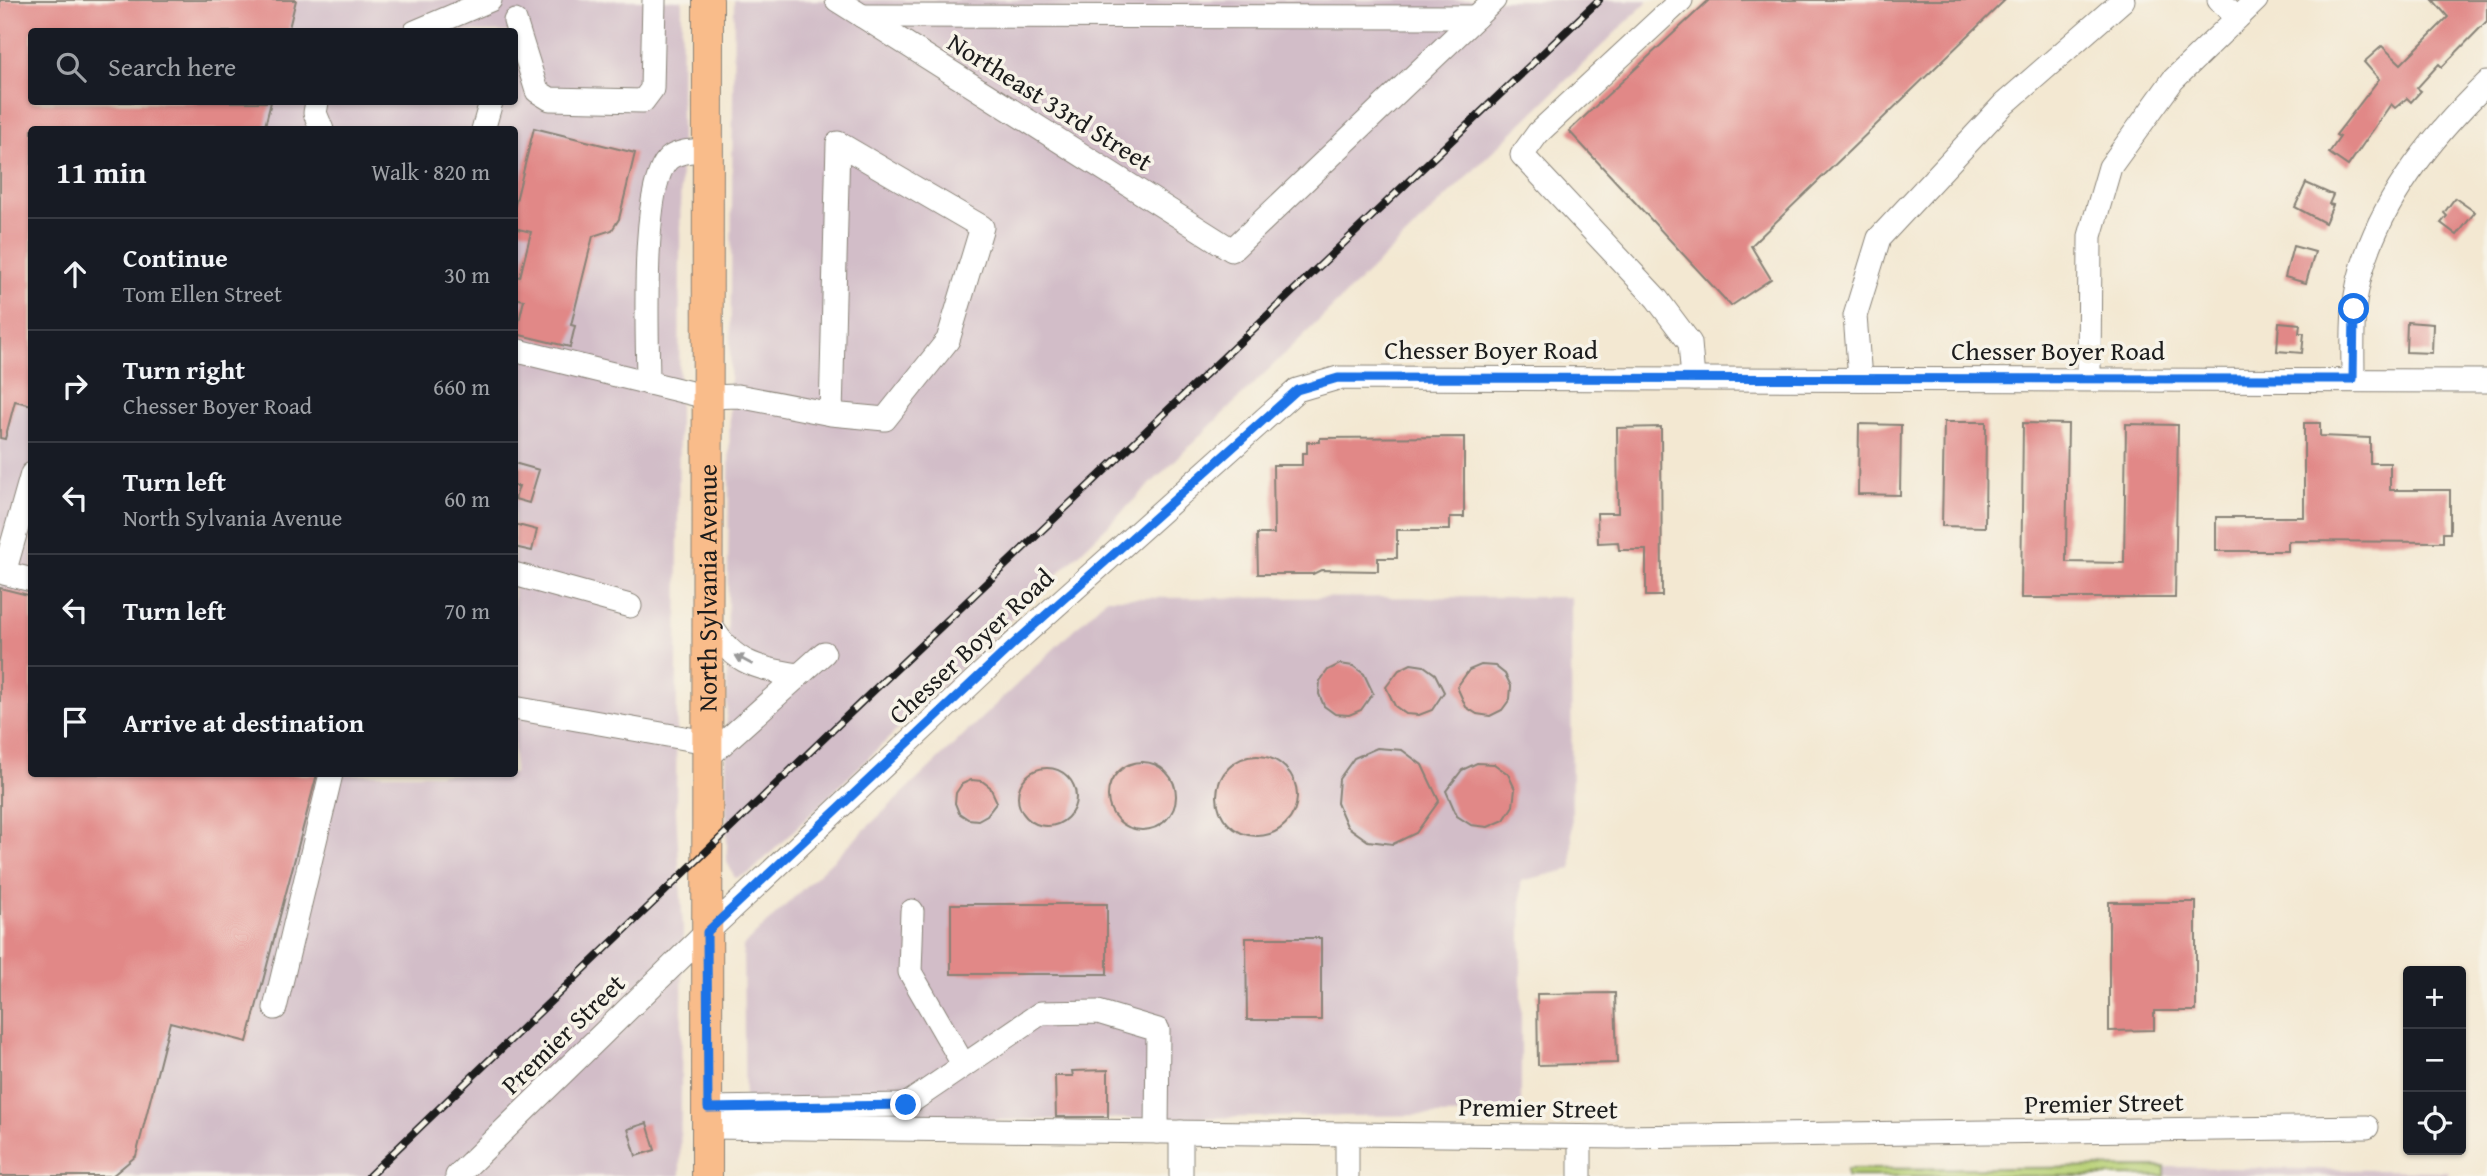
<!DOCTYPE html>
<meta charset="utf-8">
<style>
:root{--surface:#171b24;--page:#20242c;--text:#f1f3f6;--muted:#9ea1a6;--line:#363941}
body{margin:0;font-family:"Gentium Book Plus",serif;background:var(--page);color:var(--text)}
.controls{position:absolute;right:21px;bottom:21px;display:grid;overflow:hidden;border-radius:7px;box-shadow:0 2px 5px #0004}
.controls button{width:63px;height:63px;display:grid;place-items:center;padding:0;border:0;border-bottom:2px solid var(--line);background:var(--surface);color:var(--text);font:35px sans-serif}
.stop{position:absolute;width:21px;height:21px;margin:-16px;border:5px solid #1a73e8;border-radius:50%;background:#fff}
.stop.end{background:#1a73e8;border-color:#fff;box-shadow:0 2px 7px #0008}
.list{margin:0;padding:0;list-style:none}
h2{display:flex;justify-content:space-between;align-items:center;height:91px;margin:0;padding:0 28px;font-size:30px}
h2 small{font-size:23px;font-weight:400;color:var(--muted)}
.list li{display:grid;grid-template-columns:46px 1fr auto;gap:21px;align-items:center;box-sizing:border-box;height:112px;padding:0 28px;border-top:2px solid var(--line)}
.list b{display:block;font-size:26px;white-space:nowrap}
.list p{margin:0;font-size:23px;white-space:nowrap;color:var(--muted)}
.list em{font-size:23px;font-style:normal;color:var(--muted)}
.icon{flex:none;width:38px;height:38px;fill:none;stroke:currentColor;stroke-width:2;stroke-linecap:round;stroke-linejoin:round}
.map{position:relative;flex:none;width:2487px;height:1176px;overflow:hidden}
.search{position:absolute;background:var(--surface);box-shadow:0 2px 5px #0004;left:28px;top:28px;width:490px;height:77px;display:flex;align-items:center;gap:18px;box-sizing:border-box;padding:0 24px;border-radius:7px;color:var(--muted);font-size:26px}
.panel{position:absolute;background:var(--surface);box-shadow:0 2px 5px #0004;left:28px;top:126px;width:490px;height:651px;border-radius:7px}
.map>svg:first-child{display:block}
</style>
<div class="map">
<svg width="2487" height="1176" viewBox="0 0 2487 1176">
<rect width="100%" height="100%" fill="#f7f3e8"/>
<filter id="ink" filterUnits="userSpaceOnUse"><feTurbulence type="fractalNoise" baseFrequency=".0143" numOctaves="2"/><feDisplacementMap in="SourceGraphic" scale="14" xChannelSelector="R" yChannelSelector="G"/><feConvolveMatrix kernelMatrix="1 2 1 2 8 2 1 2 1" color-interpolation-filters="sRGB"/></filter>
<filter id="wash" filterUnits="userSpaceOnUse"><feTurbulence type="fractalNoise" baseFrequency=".00686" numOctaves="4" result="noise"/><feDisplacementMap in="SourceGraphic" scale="28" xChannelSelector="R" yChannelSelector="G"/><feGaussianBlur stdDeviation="1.57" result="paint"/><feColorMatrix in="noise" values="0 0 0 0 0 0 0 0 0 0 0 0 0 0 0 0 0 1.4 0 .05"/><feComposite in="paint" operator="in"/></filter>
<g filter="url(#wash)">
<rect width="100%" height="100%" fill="#f3e8d2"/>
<g fill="#d2bdc8" fill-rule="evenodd">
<path d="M0 0H682L676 810 683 929 680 1176H0ZM32 32H514V102H32ZM32 130H514V774H32Z"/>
<path d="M734 0H1649L750 873 735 878 727 862 726 768Z"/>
<path d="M1571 597 1572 869 1521 881V1114L745 1123 743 946 1107 598Z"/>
<path d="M2165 1167 2448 1171V1176H2165Z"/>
</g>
<path fill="#b9d277" stroke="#6a774a" stroke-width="2" d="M2165 1167V1176H1847V1169Z"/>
<g id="blocks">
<g fill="#e18887">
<path d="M0 0H296L288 32H32V102H271L264 130H32V405L15 401 5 439 0 438Z"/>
<path d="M1709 0H2005L1751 246 1771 279 1731 306 1569 131Z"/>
<path d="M2433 0H2487V21L2442 67 2439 64 2417 88 2421 91 2411 102 2407 98 2395 108 2391 104 2348 166 2329 153 2340 137 2336 135 2379 79 2364 62 2382 46 2401 64 2448 17Z"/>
<path d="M534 128 635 153 619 219 612 230 593 236 571 325 575 326 570 347 516 334 524 300 514 298V276L520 277 531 232 514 228V209Z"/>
<path d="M2306 183 2333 195 2329 204 2333 205 2325 223 2295 207Z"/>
<path d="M2455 198 2475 212 2457 235 2441 223 2447 216 2444 213Z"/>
<path d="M2293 246 2315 252 2306 283 2285 277Z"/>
<path d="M2279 322 2300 324 2299 333H2304L2302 353 2277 351Z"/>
<path d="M2407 322 2433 324 2432 353 2406 352Z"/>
<path d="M1944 422H1986L1985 527 1942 526Z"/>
<path d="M2023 423 2068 424 2066 562 2124 563 2126 424 2178 425 2175 598H2021Z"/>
<path d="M2304 423H2320V436L2370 438V463H2390V490H2450V533H2443V542L2288 541V551H2216V517H2304Z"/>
<path d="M1859 424 1901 425 1900 495 1858 494Z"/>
<path d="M1661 427 1662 596H1646V550H1619L1618 542 1598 543 1597 513H1618L1617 428Z"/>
<path d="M1464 437V517H1450V530H1397V558H1378V571L1321 570 1313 574H1258L1257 534H1274L1273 465H1302V453H1307V442H1320V438Z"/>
<path d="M514 463 539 470 529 503 515 499 519 486H514Z"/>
<path d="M514 524 537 530 532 551 514 547Z"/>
<path d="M0 588 32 596V774H317L247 1042 170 1022 136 1156 112 1176H0Z"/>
<path d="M1340 664 1353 666 1364 674 1373 693 1361 710 1349 715 1335 714 1324 706 1319 694 1320 681 1328 670Z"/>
<path d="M1411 664 1424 666 1435 674 1444 692 1432 710 1419 715 1406 714 1395 706 1386 687 1399 670Z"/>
<path d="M1481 665 1495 666 1505 674 1511 686 1510 699 1502 710 1490 716 1477 714 1466 707 1457 687 1469 670Z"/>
<path d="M1377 748 1402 750 1422 765 1439 801 1416 833 1393 844 1368 841 1347 826 1337 803 1339 779 1354 758Z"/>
<circle cx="1257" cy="796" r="40"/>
<circle cx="1142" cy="796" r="34"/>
<path d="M1477 763 1494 764 1508 774 1515 789 1513 806 1504 820 1488 827 1471 825 1457 816 1446 791 1462 770Z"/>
<circle cx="1047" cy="797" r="29"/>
<path d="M971 780 982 781 990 787 997 802 987 815 978 820 968 819 959 813 955 803 956 793 962 784Z"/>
<path d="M2109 902H2196V1011H2154V1030L2109 1031Z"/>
<rect x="951" y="904" width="156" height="70"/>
<path d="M1246 938H1321V1020H1247Z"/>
<path d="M1615 993 1617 1063 1538 1065 1537 994Z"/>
<path d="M1108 1070V1117H1056L1055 1076H1073L1072 1071Z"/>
<path d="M647 1123 655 1150 636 1156 628 1129Z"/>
</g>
</g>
</g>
<g filter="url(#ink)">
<use href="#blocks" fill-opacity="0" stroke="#888277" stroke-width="2"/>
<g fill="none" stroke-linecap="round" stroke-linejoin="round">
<defs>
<g id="minor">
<path d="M837 0 1232 250 1494 0"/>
<path d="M1681 0 1538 133 1522 155 1657 299 1690 343 1693 379"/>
<path d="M2219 0 2237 18"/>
<path d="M862 16 1476 17"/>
<path d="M515 21 537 91 550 99 643 101 652 89 654 0"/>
<path d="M415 32 490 0"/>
<path d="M317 102 315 113 322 130"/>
<path d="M483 130 491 102"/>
<path d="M514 350 707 397 738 396 831 414 838 143 982 227 948 340 885 419 831 414"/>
<path d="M1860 379 1855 316 1879 238 2003 105 2123 0"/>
<path d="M2089 379 2090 236 2110 167 2173 80 2256 0"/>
<path d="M2353 379C2353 356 2352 333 2354 310 2363 221 2426 142 2487 83"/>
<path d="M648 383C648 343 639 179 671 157 682 150 695 151 707 150"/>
<path d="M32 474 4 573 32 580"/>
<path d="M514 574 630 606"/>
<path d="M707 618C729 662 754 668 799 675"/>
<path d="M514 708 707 742"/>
<path d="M707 758 824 653"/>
<path d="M912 911 910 972 963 1064"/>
<path d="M275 1008 331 774"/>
<path d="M708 1108 906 1105 1041 1013 1098 1012 1158 1030 1157 1132"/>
<path d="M708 1127 1620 1137 2367 1127"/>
<path d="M1181 1132V1176"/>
<path d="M1347 1134V1176"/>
<path d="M457 1176 707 932 1011 646 1297 390 1338 378 2487 381"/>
<path d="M1580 1176V1137"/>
</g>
<g id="major">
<path id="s1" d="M707 1176 708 0"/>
</g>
</defs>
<use href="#minor" stroke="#888277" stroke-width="25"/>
<use href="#major" stroke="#888277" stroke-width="32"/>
<use href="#minor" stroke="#fff" stroke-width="23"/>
<use href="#major" stroke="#f9bc8a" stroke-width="30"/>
<defs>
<path id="rail" d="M369 1176 872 692 1599 0"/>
</defs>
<use href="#rail" stroke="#1c1c1c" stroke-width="8"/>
<use href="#rail" stroke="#f7f3e8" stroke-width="5" stroke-dasharray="16" stroke-linecap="butt"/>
</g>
<defs><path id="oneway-solid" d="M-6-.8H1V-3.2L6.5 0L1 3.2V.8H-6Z" transform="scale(1.75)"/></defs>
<use fill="#999" href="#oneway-solid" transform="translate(744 660) rotate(-152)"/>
</g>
<g fill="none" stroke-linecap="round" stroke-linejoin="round" filter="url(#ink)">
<path stroke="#1a73e8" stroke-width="9" d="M906 1105 708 1108 707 932 1011 646 1297 390 1338 378 2353 379 2354 309"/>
</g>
<g text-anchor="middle" stroke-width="7" stroke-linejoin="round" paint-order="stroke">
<g font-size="26" fill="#1c1c1c" stroke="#f7f3e8">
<text transform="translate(1050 102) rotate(32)" y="9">Northeast 33rd Street</text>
<text x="1491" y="359">Chesser Boyer Road</text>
<text x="2058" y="360">Chesser Boyer Road</text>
<text dy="9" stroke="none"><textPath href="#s1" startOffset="588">North Sylvania Avenue</textPath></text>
<text transform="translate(971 646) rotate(-43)" y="9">Chesser Boyer Road</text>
<text transform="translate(563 1034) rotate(-44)" y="9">Premier Street</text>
<text transform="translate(2104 1103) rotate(-1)" y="9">Premier Street</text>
<text transform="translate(1538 1108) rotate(1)" y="9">Premier Street</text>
</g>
</g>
</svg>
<div class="controls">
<button>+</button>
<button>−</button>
<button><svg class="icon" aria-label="locate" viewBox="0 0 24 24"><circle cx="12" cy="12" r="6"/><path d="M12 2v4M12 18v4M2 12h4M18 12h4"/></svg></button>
</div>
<div class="stop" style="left:2354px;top:309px"></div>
<div class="stop end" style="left:906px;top:1105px"></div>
<div class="search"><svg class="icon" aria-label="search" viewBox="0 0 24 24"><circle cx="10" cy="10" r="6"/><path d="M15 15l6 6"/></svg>Search here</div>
<section class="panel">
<h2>11 min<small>Walk · 820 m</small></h2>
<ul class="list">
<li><svg class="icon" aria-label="ahead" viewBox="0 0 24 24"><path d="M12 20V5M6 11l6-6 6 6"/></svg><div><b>Continue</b><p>Tom Ellen Street</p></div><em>30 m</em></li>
<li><svg class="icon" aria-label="right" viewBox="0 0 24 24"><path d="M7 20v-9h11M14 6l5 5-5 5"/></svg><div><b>Turn right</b><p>Chesser Boyer Road</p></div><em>660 m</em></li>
<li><svg class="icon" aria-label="left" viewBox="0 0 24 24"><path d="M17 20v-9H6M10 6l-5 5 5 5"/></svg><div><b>Turn left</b><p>North Sylvania Avenue</p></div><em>60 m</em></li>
<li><svg class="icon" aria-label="left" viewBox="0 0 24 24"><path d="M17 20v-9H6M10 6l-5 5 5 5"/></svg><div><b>Turn left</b></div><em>70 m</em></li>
<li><svg class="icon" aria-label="arrive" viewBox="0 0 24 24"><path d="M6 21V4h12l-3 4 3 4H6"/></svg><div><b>Arrive at destination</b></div></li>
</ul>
</section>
</div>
